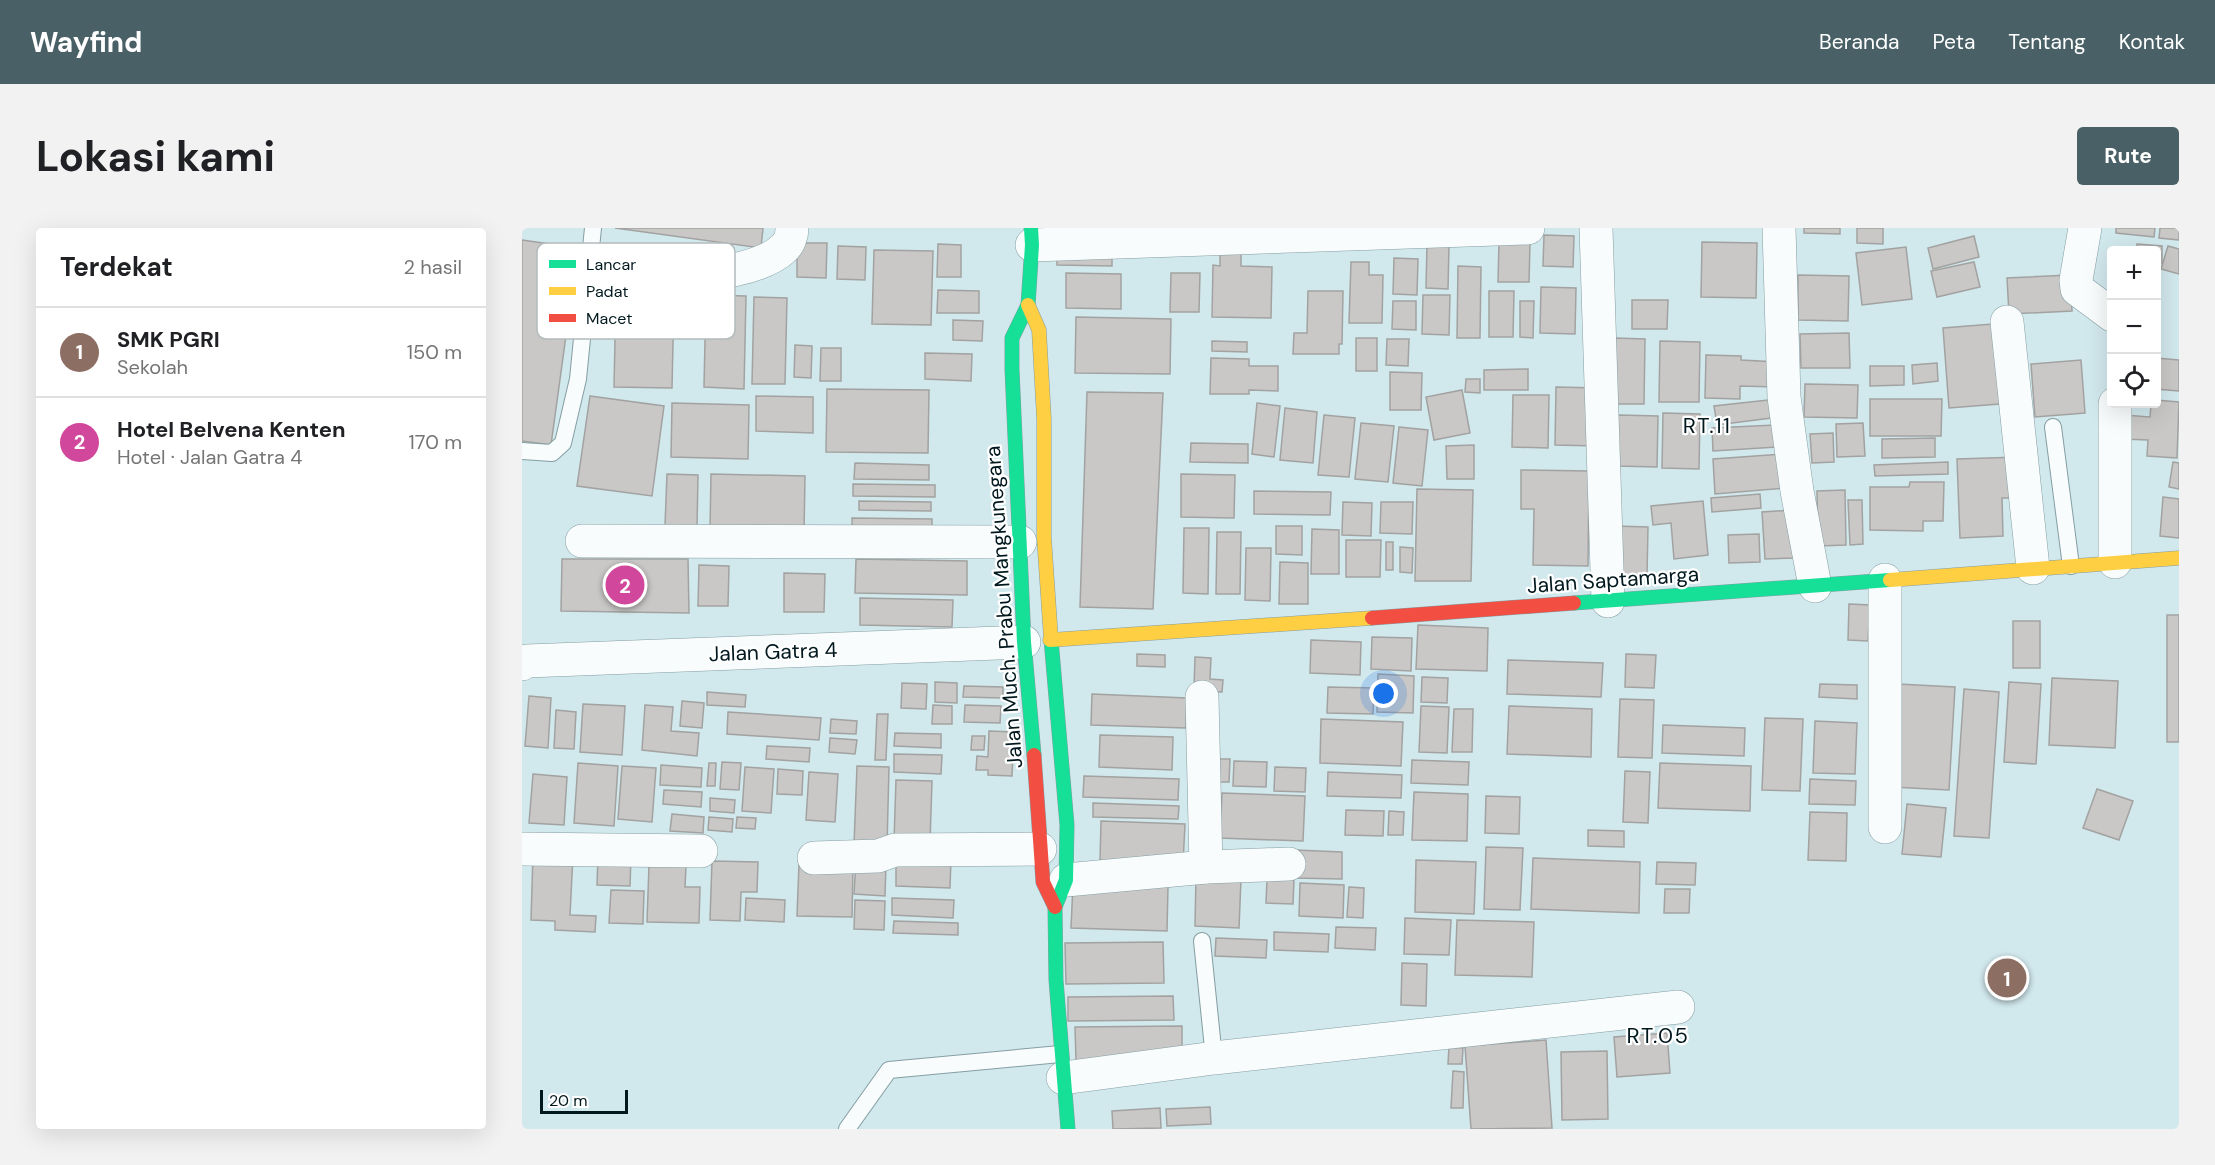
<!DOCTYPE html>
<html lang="id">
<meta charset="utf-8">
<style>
:root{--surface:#fff;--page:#f2f2f2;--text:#202124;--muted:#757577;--line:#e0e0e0;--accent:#496166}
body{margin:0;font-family:"DM Sans",sans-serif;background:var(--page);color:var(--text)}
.controls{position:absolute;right:18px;top:18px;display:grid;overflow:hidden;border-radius:6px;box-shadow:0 6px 24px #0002}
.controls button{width:54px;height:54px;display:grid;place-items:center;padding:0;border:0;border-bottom:2px solid var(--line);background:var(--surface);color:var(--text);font:30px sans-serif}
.scale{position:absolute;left:18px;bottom:15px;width:88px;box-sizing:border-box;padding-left:6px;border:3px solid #00181e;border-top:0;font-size:16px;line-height:21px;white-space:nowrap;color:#00181e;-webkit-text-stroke:4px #fff;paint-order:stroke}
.you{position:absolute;left:862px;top:466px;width:21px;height:21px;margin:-15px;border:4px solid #fff;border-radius:50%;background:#1a73e8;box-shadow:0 0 0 9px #1a73e833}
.badge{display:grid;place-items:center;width:39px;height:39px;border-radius:50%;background:var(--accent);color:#fff;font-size:20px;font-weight:700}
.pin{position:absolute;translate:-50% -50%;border:3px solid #fff;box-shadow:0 2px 6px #0006}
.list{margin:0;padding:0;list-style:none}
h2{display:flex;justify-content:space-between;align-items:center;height:78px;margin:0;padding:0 24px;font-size:26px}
h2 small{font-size:20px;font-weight:400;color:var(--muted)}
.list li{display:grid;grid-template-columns:39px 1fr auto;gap:18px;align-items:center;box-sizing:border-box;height:90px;padding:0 24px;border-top:2px solid var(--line)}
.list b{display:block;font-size:22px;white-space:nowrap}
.list p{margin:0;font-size:20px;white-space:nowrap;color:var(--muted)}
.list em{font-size:20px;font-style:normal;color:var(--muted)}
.icon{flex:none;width:33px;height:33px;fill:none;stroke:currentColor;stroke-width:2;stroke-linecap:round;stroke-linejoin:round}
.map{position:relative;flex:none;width:1657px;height:901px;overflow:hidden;border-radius:6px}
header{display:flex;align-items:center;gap:36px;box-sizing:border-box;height:84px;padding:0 30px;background:var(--accent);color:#fff}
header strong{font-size:28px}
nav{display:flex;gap:33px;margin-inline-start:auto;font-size:21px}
.intro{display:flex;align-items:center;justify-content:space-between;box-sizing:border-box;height:144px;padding:0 36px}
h1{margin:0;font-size:42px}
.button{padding:15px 27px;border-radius:6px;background:var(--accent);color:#fff;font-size:21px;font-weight:700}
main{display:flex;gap:36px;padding:0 36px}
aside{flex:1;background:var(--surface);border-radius:6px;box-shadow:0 6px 24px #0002}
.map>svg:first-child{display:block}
</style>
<header>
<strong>Wayfind</strong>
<nav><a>Beranda</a><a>Peta</a><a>Tentang</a><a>Kontak</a></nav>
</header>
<div class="intro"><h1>Lokasi kami</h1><a class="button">Rute</a></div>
<main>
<aside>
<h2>Terdekat<small>2 hasil</small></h2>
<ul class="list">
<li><span class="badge" style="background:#8d6e63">1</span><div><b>SMK PGRI</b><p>Sekolah</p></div><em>150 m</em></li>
<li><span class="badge" style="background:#d1479c">2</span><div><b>Hotel Belvena Kenten</b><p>Hotel · Jalan Gatra 4</p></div><em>170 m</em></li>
</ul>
</aside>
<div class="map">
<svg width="1657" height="901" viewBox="0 0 1657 901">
<rect width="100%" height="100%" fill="#d1e8ed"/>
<g fill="#c9c8c7" stroke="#a2a2a1" stroke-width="1.5">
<path d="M93 0H241L239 20Z"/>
<path d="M1282 0H1318V6L1282 5Z"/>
<path d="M1335 0H1361V16L1335 15Z"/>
<path d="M1594 0H1633L1632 9 1594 5Z"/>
<path d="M1638 0H1657V12L1637 10Z"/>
<path d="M1022 7 1052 8 1051 39 1021 38Z"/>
<path d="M1452 8 1457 29 1411 41 1406 20Z"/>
<path d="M0 12 56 20 29 217 0 213Z"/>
<path d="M977 14 1008 15 1007 54H976Z"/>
<path d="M1180 14 1235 15 1234 70 1179 69Z"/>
<path d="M275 15H305L304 50 275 49Z"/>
<path d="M416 16 439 17V49H415Z"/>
<path d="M905 16 927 17 926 61 904 60Z"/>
<path d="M1615 16 1640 18V35H1634V22H1615Z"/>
<path d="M316 18 344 19 343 52 315 51Z"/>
<path d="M1646 18 1657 21V46L1639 41Z"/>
<path d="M1384 19 1390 71 1340 77 1334 25Z"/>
<path d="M352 22 411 23 409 97 350 96Z"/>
<path d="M535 23H590V38L535 37Z"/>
<path d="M698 23H719V38L750 39 749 90 690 89 691 37 698 38Z"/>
<path d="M872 30 896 31 895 67 871 66Z"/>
<path d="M829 34H847V47H861L860 95H827Z"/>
<path d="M1452 34 1458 59 1415 69 1409 43Z"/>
<path d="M936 38 959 39 958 110H935Z"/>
<path d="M544 45 599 46V81L544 80Z"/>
<path d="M649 45H678L677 84H648Z"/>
<path d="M1276 47 1327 48 1326 93 1276 92Z"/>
<path d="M1548 47 1550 83 1487 86 1485 50Z"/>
<path d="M1019 59 1054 60 1053 106 1018 105Z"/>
<path d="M416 62 457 63V85H415Z"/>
<path d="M786 63H821L820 116H817V126H771L772 105H785Z"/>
<path d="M967 63H992L991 109H967Z"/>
<path d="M184 67 224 68 222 161 182 159Z"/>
<path d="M901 67H928L927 107 900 106Z"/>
<path d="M94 68 152 70 150 160 92 159Z"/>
<path d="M232 69 265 70 263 156H230Z"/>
<path d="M1110 72H1146L1145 101H1110Z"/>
<path d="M871 73H894V102L870 101Z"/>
<path d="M998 73H1012L1011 110 998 109Z"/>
<path d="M554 89 649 91 648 146 553 145Z"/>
<path d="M431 92 461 93 460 113 431 112Z"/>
<path d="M1483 95 1490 175 1427 180 1421 100Z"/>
<path d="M1327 105 1328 140H1279L1278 106Z"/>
<rect x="834" y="110" width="21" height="33"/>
<path d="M1093 110 1123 111 1122 176H1092Z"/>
<path d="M865 111H887L886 138 864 137Z"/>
<path d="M690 113 725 114V124L690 123Z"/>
<path d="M1138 113 1178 114 1177 174H1137Z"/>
<path d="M273 117 290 118 289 150 272 149Z"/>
<path d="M299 120H319V153H298Z"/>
<path d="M403 125 450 126 449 153 403 151Z"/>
<path d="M1184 127 1219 128V132L1256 134 1255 159 1218 158V171L1183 170Z"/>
<path d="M689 130 727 131V138H756V163L727 162V166H688Z"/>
<path d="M1634 130 1657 132V163L1634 161Z"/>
<path d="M1559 132 1563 185 1513 189 1509 136Z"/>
<path d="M1415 135 1416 153 1391 156 1390 137Z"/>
<path d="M1348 138H1382V157L1348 158Z"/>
<path d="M1006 141V162H962V142Z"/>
<path d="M868 144 900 145 899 182H868Z"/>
<path d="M944 151H958V165L943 164Z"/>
<path d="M1283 156 1336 157 1335 190 1282 189Z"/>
<path d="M1034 159 1076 160 1075 218 1033 217Z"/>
<path d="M305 161 407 162 406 225 304 224Z"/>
<path d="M940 162 948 205 912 212 904 169Z"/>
<path d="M565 164 641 165 631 381 558 379Z"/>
<path d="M991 167H1027L1026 220 990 219Z"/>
<path d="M68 168 142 178 130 268 55 258Z"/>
<path d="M234 168 291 169V205L234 203Z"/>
<path d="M1255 171 1257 189 1195 197 1192 178Z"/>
<path d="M1348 171H1420L1419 208H1348Z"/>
<path d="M1634 172 1657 174 1655 230 1625 228 1626 212 1601 211 1602 187 1628 189 1629 176H1634Z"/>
<path d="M150 175 227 177 226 231 149 229Z"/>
<path d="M735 175 758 178 752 229 730 226Z"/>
<path d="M763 180 795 184 791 235 758 232Z"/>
<path d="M1141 185 1178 186 1177 241 1140 240Z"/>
<path d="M802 187 833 190 827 249 796 247Z"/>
<path d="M1096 187 1136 188 1135 239 1095 238Z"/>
<path d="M839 195 872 198 866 254 833 251Z"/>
<path d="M1341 195 1343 228 1315 229 1314 196Z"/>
<path d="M1253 197 1255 219 1191 223 1190 200Z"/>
<path d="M877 199 906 202 900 258 871 255Z"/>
<path d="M1311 205 1312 234 1290 235 1288 206Z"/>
<path d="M1413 210V229L1360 230V211Z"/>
<path d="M669 215 726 216V235L668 234Z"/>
<path d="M952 217V251H925L924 218Z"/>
<path d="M1260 226 1263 260 1193 266 1191 231Z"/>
<path d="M1498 229 1500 270H1480L1481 308 1438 310 1435 231Z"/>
<path d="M1426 234V246L1353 248 1352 237Z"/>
<path d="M1651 234 1657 235V261L1647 259Z"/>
<path d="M333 235 407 237V252L332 251Z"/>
<path d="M999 242 1067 243 1066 338 1011 337 1012 281H999Z"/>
<path d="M145 246 176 247 175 299 143 298Z"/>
<path d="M189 246 283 248 282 305 188 302Z"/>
<path d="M659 246 713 247 712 290 659 289Z"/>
<path d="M1388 254H1422L1421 293H1401V303L1348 302V259H1387Z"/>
<path d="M331 256 413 257V269L331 268Z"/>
<path d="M895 261 951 262 949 353H893Z"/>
<path d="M1323 262 1324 317 1296 318 1295 263Z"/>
<path d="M732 263 809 264 808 287 732 286Z"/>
<path d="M1238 266 1239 280 1190 284 1189 270Z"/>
<path d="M1641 269 1657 271V310L1638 308Z"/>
<path d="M1326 272H1340L1341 316 1328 317Z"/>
<path d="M337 273 409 274V283L337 282Z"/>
<path d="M1181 273 1186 327 1152 331 1149 295 1131 297 1129 278Z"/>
<path d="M821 274 850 275 849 308 820 307Z"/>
<path d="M859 274H891L890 306 858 305Z"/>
<path d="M1271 282 1274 330 1243 331 1240 284Z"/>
<path d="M330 290 410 291V306L330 304Z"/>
<path d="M754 298H780V327L754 326Z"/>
<path d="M1092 298 1126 299 1125 347H1091Z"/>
<path d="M662 300H687L686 366 661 365Z"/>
<path d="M790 301 817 302V346H789Z"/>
<path d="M695 304H719L718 366H694Z"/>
<path d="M1237 306 1238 334 1207 335 1206 307Z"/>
<path d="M824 312H859L858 349H824Z"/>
<rect x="864" y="314" width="7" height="28"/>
<path d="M878 319 891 320 890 345 878 344Z"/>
<path d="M724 320H749L748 373 723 372Z"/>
<path d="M40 331H166L167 385 39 383Z"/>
<path d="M334 331 445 333V367L333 365Z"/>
<path d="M758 334 786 335V376H757Z"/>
<path d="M177 337 207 338 206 378H176Z"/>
<path d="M262 345 303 346 302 384H262Z"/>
<path d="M338 370 431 372 430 399 338 397Z"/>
<path d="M1327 376 1348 377 1346 413 1326 412Z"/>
<rect x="1645" y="387" width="12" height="127"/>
<rect x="1491" y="393" width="27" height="47"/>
<path d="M896 397 966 400 965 443 894 441Z"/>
<path d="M850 409 890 410 889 443 849 441Z"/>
<path d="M789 412 839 414 838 447 788 445Z"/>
<path d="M615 426 643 427V439L615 438Z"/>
<path d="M1104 426 1134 427 1132 460 1103 459Z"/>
<path d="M673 429 689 430 688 451 701 452 700 464 678 463 672 460Z"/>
<path d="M986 432 1081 435 1079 469 985 466Z"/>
<path d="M856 446 892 448 891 485 855 484Z"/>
<path d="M900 449 926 450 925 475 899 474Z"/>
<path d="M1530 450 1596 453 1593 520 1527 517Z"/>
<path d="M413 454 435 455V475L413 474Z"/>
<path d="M1487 454 1519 456 1514 536 1482 534Z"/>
<path d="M380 455 405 456 404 481 379 480Z"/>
<path d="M1298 456 1335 457V471L1297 469Z"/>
<path d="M1376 456 1433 459 1427 562 1370 559Z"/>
<path d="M442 458 481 459V470L441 469Z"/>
<path d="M806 459 852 460 851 486 805 485Z"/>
<path d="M1442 461 1477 464 1467 610 1432 608Z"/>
<path d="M185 464 224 467 223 479 185 477Z"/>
<path d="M570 466 665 470 664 500 569 497Z"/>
<path d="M7 468 29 470 26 520 3 518Z"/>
<path d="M1098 471 1132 472 1130 530 1096 529Z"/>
<path d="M160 473 182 475 180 500 158 498Z"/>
<path d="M61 476 103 478 100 527 58 524Z"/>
<path d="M123 477 151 479 149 503 177 505 175 528 120 522Z"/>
<path d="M411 477 430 478V496H410Z"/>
<path d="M443 477 479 478 478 495 442 494Z"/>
<path d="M899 478 927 479 925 525 897 524Z"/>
<path d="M987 478 1070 481 1069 529 985 526Z"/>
<path d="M932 481H951L950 524H930Z"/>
<path d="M34 482 54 484 52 521 32 520Z"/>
<path d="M206 484 299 490 297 512 205 506Z"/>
<path d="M355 486H366L364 532H353Z"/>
<path d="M1243 490 1281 491 1278 563 1240 562Z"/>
<path d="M309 491 335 493 334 506 308 505Z"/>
<path d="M799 491 881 494 879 538 798 535Z"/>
<path d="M1293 493 1335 495 1333 546 1291 545Z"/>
<path d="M1141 497 1223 500 1222 528 1140 525Z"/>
<path d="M467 503 492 504 490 548 466 547V542H454L455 528 466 529Z"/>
<path d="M373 505 419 506V520L372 518Z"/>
<path d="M578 507 651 509 650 542 577 539Z"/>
<path d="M450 508H463L462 522H449Z"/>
<path d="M308 510 335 512 333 526 307 524Z"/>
<path d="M245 518 288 520 287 534 244 531Z"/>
<path d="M372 526 420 527 419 546 372 544Z"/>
<path d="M692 531H708L707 554H691Z"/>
<path d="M890 532 947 534 946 557 889 555Z"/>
<path d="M712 533 745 534 744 559 711 558Z"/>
<path d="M200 534 219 535 217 562 198 561Z"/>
<path d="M56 535 96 538 92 598 52 595Z"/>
<path d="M187 535H194L193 558H185Z"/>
<path d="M1138 535 1229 538 1228 583 1136 580Z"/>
<path d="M139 537 180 540 179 559 138 557Z"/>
<path d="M100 538 134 540 130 594 96 591Z"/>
<path d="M335 538 367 539 365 618 332 617Z"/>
<path d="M223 539 252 541 249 585 220 583Z"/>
<path d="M753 539 784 540 783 564 752 563Z"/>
<path d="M256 541 281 543 280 567 255 566Z"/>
<path d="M1103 543 1128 544 1126 595 1101 594Z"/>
<path d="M287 544 316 546 313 594 284 592Z"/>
<path d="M806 544 880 547 879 570 805 568Z"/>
<path d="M11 546 45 549 42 597 7 595Z"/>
<path d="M562 548 657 551 656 572 561 569Z"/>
<path d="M1288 551 1334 553 1333 577 1287 576Z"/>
<path d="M374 552 410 553 408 614 372 613Z"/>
<path d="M1575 561 1611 573 1597 612 1561 600Z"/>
<path d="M142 562 180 564 179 579 141 576Z"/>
<path d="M892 564 946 566 945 613 890 612Z"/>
<path d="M700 565 783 568 781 613 698 610Z"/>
<path d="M964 568 998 569 997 606 963 605Z"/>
<path d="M188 570 213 572 212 585 188 583Z"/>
<path d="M571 575 657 578 656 591 571 589Z"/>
<path d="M1385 576 1424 580 1419 629 1380 626Z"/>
<path d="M824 582 862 583 861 608 823 607Z"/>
<path d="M867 583 882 584 881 607H866Z"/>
<path d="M1288 584 1325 585 1324 633 1286 632Z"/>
<path d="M150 586 182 589 181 605 148 603Z"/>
<path d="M187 589 211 591 210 604 186 602Z"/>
<path d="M215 589 234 590 233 601 214 600Z"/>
<path d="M579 593 663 596 661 636 578 634Z"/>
<path d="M1066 602 1102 603V619L1066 618Z"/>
<path d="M964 619 1001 620 998 682 962 681Z"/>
<path d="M773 622 820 624V651L772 650Z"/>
<path d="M11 626 51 627 48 687 74 688 73 704 33 702V693L9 692Z"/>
<path d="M76 628 109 629 108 658 75 657Z"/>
<path d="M374 630 429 631 428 660 374 658Z"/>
<path d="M1011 630 1118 634 1117 685 1009 681Z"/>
<path d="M894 632 954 634 952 686 893 684Z"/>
<path d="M190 633 236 634 235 664H219L218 693 188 692Z"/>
<path d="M334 634 364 635 363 668 332 666Z"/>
<path d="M1135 634 1174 635 1173 657 1134 656Z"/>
<path d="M277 636 331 638 330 689 275 688Z"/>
<path d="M127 637 164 638 163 659H178L177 695 125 694Z"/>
<path d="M674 649 719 651 717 700 673 698Z"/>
<path d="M745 651H772L771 676 744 675Z"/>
<path d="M778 655 822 657 821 690 777 688Z"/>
<path d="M551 656 646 659 645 703 549 700Z"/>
<path d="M827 659 842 660 841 690 825 689Z"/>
<path d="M1143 661H1168L1167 685H1142Z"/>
<path d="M89 662 122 663 121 696 87 695Z"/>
<path d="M224 670 263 672 262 694 223 692Z"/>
<path d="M370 670 432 672 431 690 370 687Z"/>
<path d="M333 672 363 673 362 702 332 701Z"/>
<path d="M883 690 929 692 927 727 882 726Z"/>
<path d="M935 692 1012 694 1010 749 933 747Z"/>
<path d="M372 693 436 695V707L371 705Z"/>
<path d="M814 699 854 700 853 722 813 720Z"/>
<path d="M752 704 807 706 806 724 752 722Z"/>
<path d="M694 710 745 712 744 730 693 728Z"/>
<path d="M641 714 642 755 544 756 543 715Z"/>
<path d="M880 735 905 736 904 778 879 777Z"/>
<path d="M651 768 652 792 546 793V769Z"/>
<path d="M660 798V830L554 832 553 799Z"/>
<path d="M1145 805 1148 845 1095 849 1092 809Z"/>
<path d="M1024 812 1030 900 949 901 943 818Z"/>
<path d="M927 819 941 820 940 836H926Z"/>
<path d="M1085 823 1086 891 1040 892 1039 824Z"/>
<path d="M931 843 942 844 941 880H929Z"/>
<path d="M688 879 689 896 645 898 644 881Z"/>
<path d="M638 880 639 900 591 901 590 883Z"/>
</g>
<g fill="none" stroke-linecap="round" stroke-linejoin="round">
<defs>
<g id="lane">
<path d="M1531 199 1549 338"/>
<path d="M0 223 30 225 41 215 56 151 71 0"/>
<path d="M680 713 692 830"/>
<path d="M325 901 367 842 538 826"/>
</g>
<g id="street">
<path d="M1074 0 1086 373"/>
<path d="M1257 0 1262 169 1275 263 1293 358"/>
<path d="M1563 0 1554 52 1555 61 1590 87"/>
<path d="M510 17 1006 0"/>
<path d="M127 55C163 49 236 45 261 21 267 16 270 7 270 0"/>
<path d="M1485 94 1511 340"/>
<path d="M1593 176V334"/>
<path d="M60 313 498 314"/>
<path d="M0 436 5 433 502 414"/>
<path d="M680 469 684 639"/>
<path d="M1363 599V352"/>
<path d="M0 621 179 623"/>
<path d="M292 630 356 628 373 622 518 621"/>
<path d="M544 652 684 639 767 636"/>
<path d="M541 850 692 830 1156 779"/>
</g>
<g id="fast">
<path d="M509 0 510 17 506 77 490 110V141L502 414 512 527"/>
<path d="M1052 375 1368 352"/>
<path d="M529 411 545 597 544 652 533 679 534 752 546 901"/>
</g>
<g id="slow">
<path d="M506 77 517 102 522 191V309L529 411"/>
<path d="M1368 352 1657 330"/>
<path d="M528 412 850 390"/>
</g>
<g id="jam">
<path d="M850 390 1052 375"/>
<path d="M512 527 521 654 533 679"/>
</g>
</defs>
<use href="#lane" stroke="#859ea3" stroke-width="18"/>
<use href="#street" stroke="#859ea3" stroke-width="34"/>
<use href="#fast" stroke="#859ea3" stroke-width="15"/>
<use href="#slow" stroke="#859ea3" stroke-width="15"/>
<use href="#jam" stroke="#859ea3" stroke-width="15"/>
<use href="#lane" stroke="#f8fcfc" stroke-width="16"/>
<use href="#street" stroke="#f8fcfc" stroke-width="33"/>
<use href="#fast" stroke="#16e098" stroke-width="14"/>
<use href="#slow" stroke="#ffcf43" stroke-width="14"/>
<use href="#jam" stroke="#f24e42" stroke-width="14"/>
</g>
<g text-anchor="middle" stroke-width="4.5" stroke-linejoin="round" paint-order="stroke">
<g font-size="21" fill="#00181e" stroke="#fff">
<text transform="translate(1091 352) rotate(-4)" y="7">Jalan Saptamarga</text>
<text transform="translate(482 379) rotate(-94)" y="7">Jalan Much. Prabu Mangkunegara</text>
<text transform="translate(251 424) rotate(-2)" y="7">Jalan Gatra 4</text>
</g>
<g font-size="22" letter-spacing="1.5" fill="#00181e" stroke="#fff">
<text x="1185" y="205">RT.11</text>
<text x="1136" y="815">RT.05</text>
</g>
</g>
<rect x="15" y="15" width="198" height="96" rx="9" fill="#fff" stroke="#b2babc" stroke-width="1.5"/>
<rect x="27" y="32" width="27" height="8" fill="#16e098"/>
<rect x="27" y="59" width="27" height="8" fill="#ffcf43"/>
<rect x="27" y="86" width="27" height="8" fill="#f24e42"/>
<g font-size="16" fill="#00181e">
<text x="64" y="42">Lancar</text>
<text x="64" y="69">Padat</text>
<text x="64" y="96">Macet</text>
</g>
</svg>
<div class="controls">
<button>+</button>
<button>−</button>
<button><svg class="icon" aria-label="locate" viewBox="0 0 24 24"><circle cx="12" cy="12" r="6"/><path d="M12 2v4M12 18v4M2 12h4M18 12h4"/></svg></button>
</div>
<div class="scale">20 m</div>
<div class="you"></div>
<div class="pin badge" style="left:1485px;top:750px;background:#8d6e63">1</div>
<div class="pin badge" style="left:103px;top:357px;background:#d1479c">2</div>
</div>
</main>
